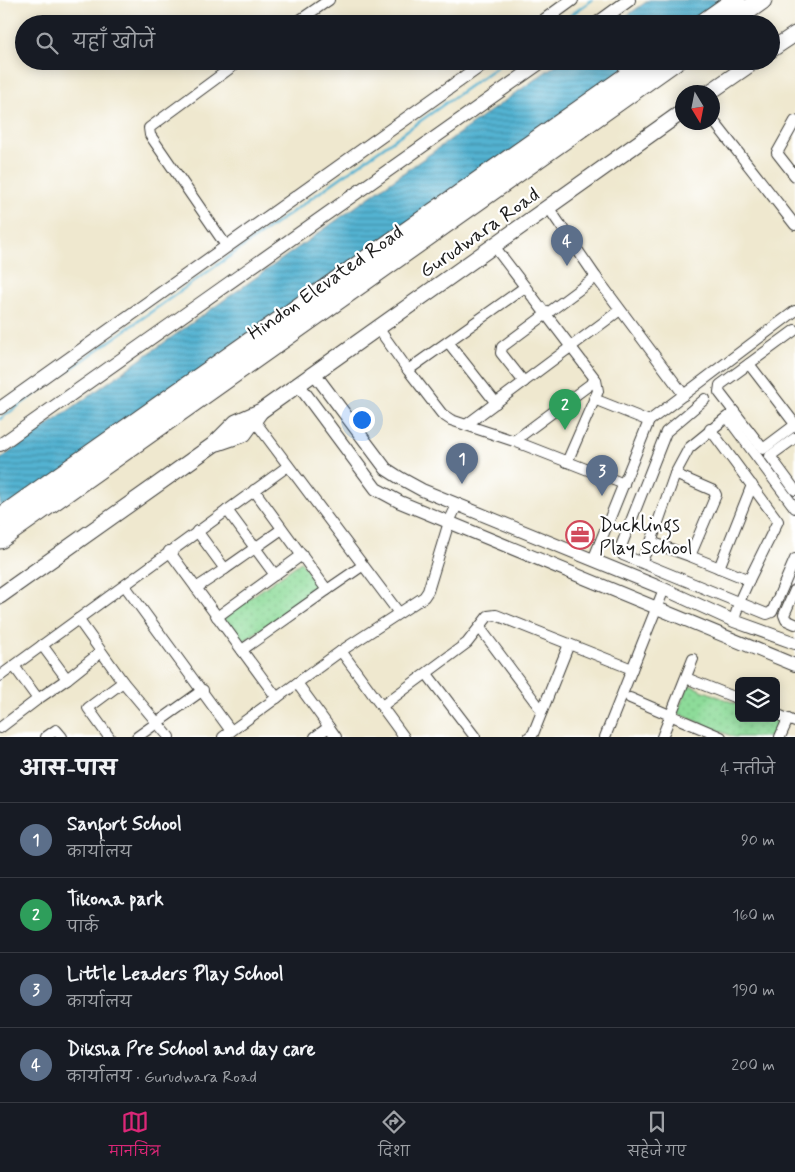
<!DOCTYPE html>
<html lang="hi">
<meta charset="utf-8">
<style>
:root{--surface:#171b24;--page:#20242c;--text:#f1f3f6;--muted:#9ea1a6;--line:#363941;--accent:#db2777}
body{margin:0;font-family:Mynerve,"Playpen Sans Deva",sans-serif;background:var(--page);color:var(--text)}
.controls{position:absolute;right:15px;bottom:15px;display:grid;overflow:hidden;border-radius:8px;box-shadow:0 2px 12px #0003}
.controls button{width:45px;height:45px;display:grid;place-items:center;padding:0;border:0;border-bottom:1px solid var(--line);background:var(--surface);color:var(--text);font:25px sans-serif}
.compass{position:absolute;left:675px;top:85px;width:45px;height:45px;border-radius:50%;background:var(--surface);box-shadow:0 2px 12px #0003;rotate:170deg}
.you{position:absolute;left:361px;top:419px;width:18px;height:18px;margin:-12px;border:4px solid #fff;border-radius:50%;background:#1a73e8;box-shadow:0 0 0 8px #1a73e833}
.badge{display:grid;place-items:center;width:32px;height:32px;border-radius:50%;background:var(--accent);color:#fff;font-size:16px;font-weight:700}
.pin{position:absolute;translate:-50% -41px;filter:drop-shadow(0 1px 2px #0008)}
.pin::after{content:'';position:absolute;top:26px;width:18px;height:15px;background:inherit;clip-path:polygon(0 0,100% 0,50% 100%)}
.list{margin:0;padding:0;list-style:none}
h2{display:flex;justify-content:space-between;align-items:center;height:65px;margin:0;padding:0 20px;font-size:21px}
h2 small{font-size:16px;font-weight:400;color:var(--muted)}
.list li{display:grid;grid-template-columns:32px 1fr auto;gap:15px;align-items:center;box-sizing:border-box;height:75px;padding:0 20px;border-top:1px solid var(--line)}
.list b{display:block;font-size:19px;white-space:nowrap}
.list p{margin:0;font-size:16px;white-space:nowrap;color:var(--muted)}
.list em{font-size:16px;font-style:normal;color:var(--muted)}
.icon{flex:none;width:28px;height:28px;fill:none;stroke:currentColor;stroke-width:2;stroke-linecap:round;stroke-linejoin:round}
.map{position:relative;flex:none;width:795px;height:737px;overflow:hidden}
.search{position:absolute;background:var(--surface);box-shadow:0 2px 12px #0003;left:15px;right:15px;top:15px;height:55px;display:flex;align-items:center;gap:12px;box-sizing:border-box;padding:0 18px;border-radius:28px;color:var(--muted);font-size:19px}
.sheet{height:365px;background:var(--surface)}
nav{display:flex;justify-content:space-around;align-items:center;box-sizing:border-box;height:70px;border-top:1px solid var(--line);background:var(--surface);font-size:14px;color:var(--muted)}
nav a{display:grid;justify-items:center;gap:2px}
nav .on{color:var(--accent)}
.map>svg:first-child{display:block}
</style>
<div class="map">
<svg width="795" height="737" viewBox="0 0 795 737">
<defs>
<pattern id="park-dots" width="8" height="8" patternUnits="userSpaceOnUse" patternTransform="scale(1.25)"><rect width="8" height="8" fill="#8ddb99"/><path d="M2 2h.1M6 6h.1" fill="none" stroke="#79bb83" stroke-width="1.8" stroke-linecap="round"/></pattern>
<pattern id="water-rules" width="6" height="5" patternUnits="userSpaceOnUse" patternTransform="scale(1.25)"><rect width="6" height="5" fill="#53b2d1"/><path d="M0 2.5h6" fill="none" stroke="#4490a9"/></pattern>
</defs>
<rect width="100%" height="100%" fill="#fff"/>
<filter id="ink" filterUnits="userSpaceOnUse"><feTurbulence type="fractalNoise" baseFrequency=".02" numOctaves="2"/><feDisplacementMap in="SourceGraphic" scale="10" xChannelSelector="R" yChannelSelector="G"/><feConvolveMatrix kernelMatrix="1 2 1 2 8 2 1 2 1" color-interpolation-filters="sRGB"/></filter>
<filter id="wash" filterUnits="userSpaceOnUse"><feTurbulence type="fractalNoise" baseFrequency=".0096" numOctaves="4" result="noise"/><feDisplacementMap in="SourceGraphic" scale="20" xChannelSelector="R" yChannelSelector="G"/><feGaussianBlur stdDeviation="1.12" result="paint"/><feColorMatrix in="noise" values="0 0 0 0 0 0 0 0 0 0 0 0 0 0 0 0 0 1.4 0 .05"/><feComposite in="paint" operator="in"/></filter>
<g filter="url(#wash)">
<rect width="100%" height="100%" fill="#efe8cf"/>
<g fill="url(#park-dots)" stroke="#547c5a">
<path d="M301 562 320 588 241 643 223 617Z"/>
<path d="M689 685 739 705V718H770L780 722 774 737H734L677 713Z"/>
</g>
<g fill="url(#water-rules)" stroke="#386776">
<path d="M649 0H732L698 24H615Z"/>
<path d="M561 61H645L0 517V459Z"/>
</g>
<g fill="none" stroke-linecap="round" stroke-linejoin="round">
<g stroke="#53b2d1" stroke-width="2.5">
<path d="M558 24 592 0"/>
<path d="M0 419 505 61"/>
</g>
</g>
</g>
<g filter="url(#ink)">
<g fill="none" stroke-linecap="round" stroke-linejoin="round">
<defs>
<g id="minor">
<path d="M294 24 329 0"/>
<path d="M712 119 795 225"/>
<path d="M795 121 777 153 795 176"/>
<path d="M548 207 596 277 684 395"/>
<path d="M494 246 596 380 598 391 567 462"/>
<path d="M227 247 150 135 149 128 240 61"/>
<path d="M378 328 408 370 442 414 451 420 514 441 624 484"/>
<path d="M795 330 720 385 719 392 763 449 795 425"/>
<path d="M448 342 496 403"/>
<path d="M749 364 795 424"/>
<path d="M408 370 525 287"/>
<path d="M524 382 501 353 502 347 596 277"/>
<path d="M594 399 649 421"/>
<path d="M705 399 666 432 620 549 623 555 767 614 772 612 795 559"/>
<path d="M254 420 399 613"/>
<path d="M466 425 620 310"/>
<path d="M710 429 778 521 749 580 739 602 734 621"/>
<path d="M795 438 770 456 795 490"/>
<path d="M514 441 596 380"/>
<path d="M227 510 275 575"/>
<path d="M651 542 690 556 716 495 714 491 675 474"/>
<path d="M169 551 277 698"/>
<path d="M690 556 749 580"/>
<path d="M593 560 649 421 795 311"/>
<path d="M641 562 651 542 675 474 689 448 727 417 795 508"/>
<path d="M719 568 752 485"/>
<path d="M225 569 282 529"/>
<path d="M125 586 231 731"/>
<path d="M196 588 225 569 197 531"/>
<path d="M327 590 362 566"/>
<path d="M795 590 784 615 786 620 795 624"/>
<path d="M217 617 302 555"/>
<path d="M78 619 123 682 169 737"/>
<path d="M480 628 542 711"/>
<path d="M42 645 67 679 101 652"/>
<path d="M242 650 327 590 254 490"/>
<path d="M341 651 404 737"/>
<path d="M427 674 475 737"/>
<path d="M0 676 288 466"/>
<path d="M686 678 739 699"/>
<path d="M297 683 329 727"/>
<path d="M630 698 721 737"/>
<path d="M38 699 67 679"/>
<path d="M382 706 467 643 488 616 496 615 632 669"/>
<path d="M776 714 795 722"/>
<path d="M0 728 38 699 14 666"/>
<path d="M46 737 56 730 62 737"/>
<path d="M109 737 88 708 123 682"/>
<path d="M137 737 203 690"/>
<path d="M223 737 341 651 424 597 428 591 449 522 457 505"/>
<path d="M315 737 329 727 336 737"/>
<path d="M529 737 533 734 569 644"/>
<path d="M605 737 664 589"/>
<path d="M662 737 693 659"/>
<path d="M780 737 788 719"/>
</g>
<g id="tertiary">
<path d="M539 24 572 0"/>
<path d="M596 24 629 0"/>
<path d="M314 373 386 469 400 478 422 490 664 589 734 621 795 643"/>
<path d="M298 384 376 489 400 502 795 665"/>
<path d="M0 408 487 61"/>
<path d="M0 445 543 61"/>
</g>
<g id="secondary">
<path d="M771 50 795 34"/>
<path d="M710 92 755 61"/>
<path d="M218 443 244 434 260 412"/>
<path d="M0 596 213 445 236 422 261 411 682 112"/>
</g>
<g id="motorway">
<path d="M702 24 736 0"/>
<path d="M728 24 762 0"/>
<path d="M0 518 649 61"/>
<path d="M0 539 675 61"/>
</g>
</defs>
<use href="#minor" stroke="#3c3b37" stroke-width="12"/>
<use href="#tertiary" stroke="#3c3b37" stroke-width="14"/>
<use href="#secondary" stroke="#3c3b37" stroke-width="17"/>
<use href="#motorway" stroke="#3c3b37" stroke-width="21"/>
<use href="#minor" stroke="#fff" stroke-width="10"/>
<use href="#tertiary" stroke="#fff" stroke-width="12"/>
<use href="#secondary" stroke="#fff" stroke-width="15"/>
<use href="#motorway" stroke="#fff" stroke-width="19"/>
</g>
</g>
<defs>
<symbol id="office-ring" viewBox="-11 -11 22 22"><circle r="9.5" fill="#fff" stroke="#d1495b" stroke-width="1.5"/><path d="M-6-3h4V-5.5h4V-3h4V5H-6ZM-1-4.5V-3h2v-1.5ZM-6 0V1H6V0Z" fill="#d1495b"/></symbol>
</defs>
<g fill-rule="evenodd">
<use href="#office-ring" x="564" y="519" width="32" height="32"/>
</g>
<g text-anchor="middle" stroke-width="4.5" stroke-linejoin="round" paint-order="stroke">
<g font-size="20" fill="#1c1c1c" stroke="#fff">
<text transform="translate(479 232) rotate(-35)" y="7">Gurudwara Road</text>
<text transform="translate(325 282) rotate(-35)" y="7">Hindon Elevated Road</text>
</g>
<g font-size="20" fill="#1c1c1c" stroke="#fff" text-anchor="start">
<text x="599" y="531">Ducklings<tspan x="599" dy="23">Play School</tspan></text>
</g>
</g>
</svg>
<div class="controls">
<button><svg class="icon" aria-label="layers" viewBox="0 0 24 24"><path d="M12 4l9 5-9 5-9-5zM3 14l9 5 9-5"/></svg></button>
</div>
<svg class="compass" viewBox="-18 -18 36 36"><path d="M0-13l5 13h-10z" fill="#e53935"/><path d="M0 13l5-13h-10z" fill="#9ea1a6"/></svg>
<div class="you"></div>
<div class="pin badge" style="left:462px;top:484px;background:#5c6f8a">1</div>
<div class="pin badge" style="left:565px;top:430px;background:#2e9e5b">2</div>
<div class="pin badge" style="left:602px;top:496px;background:#5c6f8a">3</div>
<div class="pin badge" style="left:567px;top:266px;background:#5c6f8a">4</div>
<div class="search"><svg class="icon" aria-label="search" viewBox="0 0 24 24"><circle cx="10" cy="10" r="6"/><path d="M15 15l6 6"/></svg>यहाँ खोजें</div>
</div>
<section class="sheet">
<h2>आस-पास<small>4 नतीजे</small></h2>
<ul class="list">
<li><span class="badge" style="background:#5c6f8a">1</span><div><b>Sanfort School</b><p>कार्यालय</p></div><em>90 m</em></li>
<li><span class="badge" style="background:#2e9e5b">2</span><div><b>Tikona park</b><p>पार्क</p></div><em>160 m</em></li>
<li><span class="badge" style="background:#5c6f8a">3</span><div><b>Little Leaders Play School</b><p>कार्यालय</p></div><em>190 m</em></li>
<li><span class="badge" style="background:#5c6f8a">4</span><div><b>Diksha Pre School and day care</b><p>कार्यालय · Gurudwara Road</p></div><em>200 m</em></li>
</ul>
</section>
<nav>
<a class="on"><svg class="icon" aria-label="map" viewBox="0 0 24 24"><path d="M3 6l6-2 6 2 6-2v14l-6 2-6-2-6 2zM9 4v14M15 6v14"/></svg>मानचित्र</a>
<a><svg class="icon" aria-label="directions" viewBox="0 0 24 24"><path d="M12 3l9 9-9 9-9-9zM9 14v-3h6M13 9l2 2-2 2"/></svg>दिशा</a>
<a><svg class="icon" aria-label="saved" viewBox="0 0 24 24"><path d="M7 4h10v16l-5-4-5 4z"/></svg>सहेजे गए</a>
</nav>
